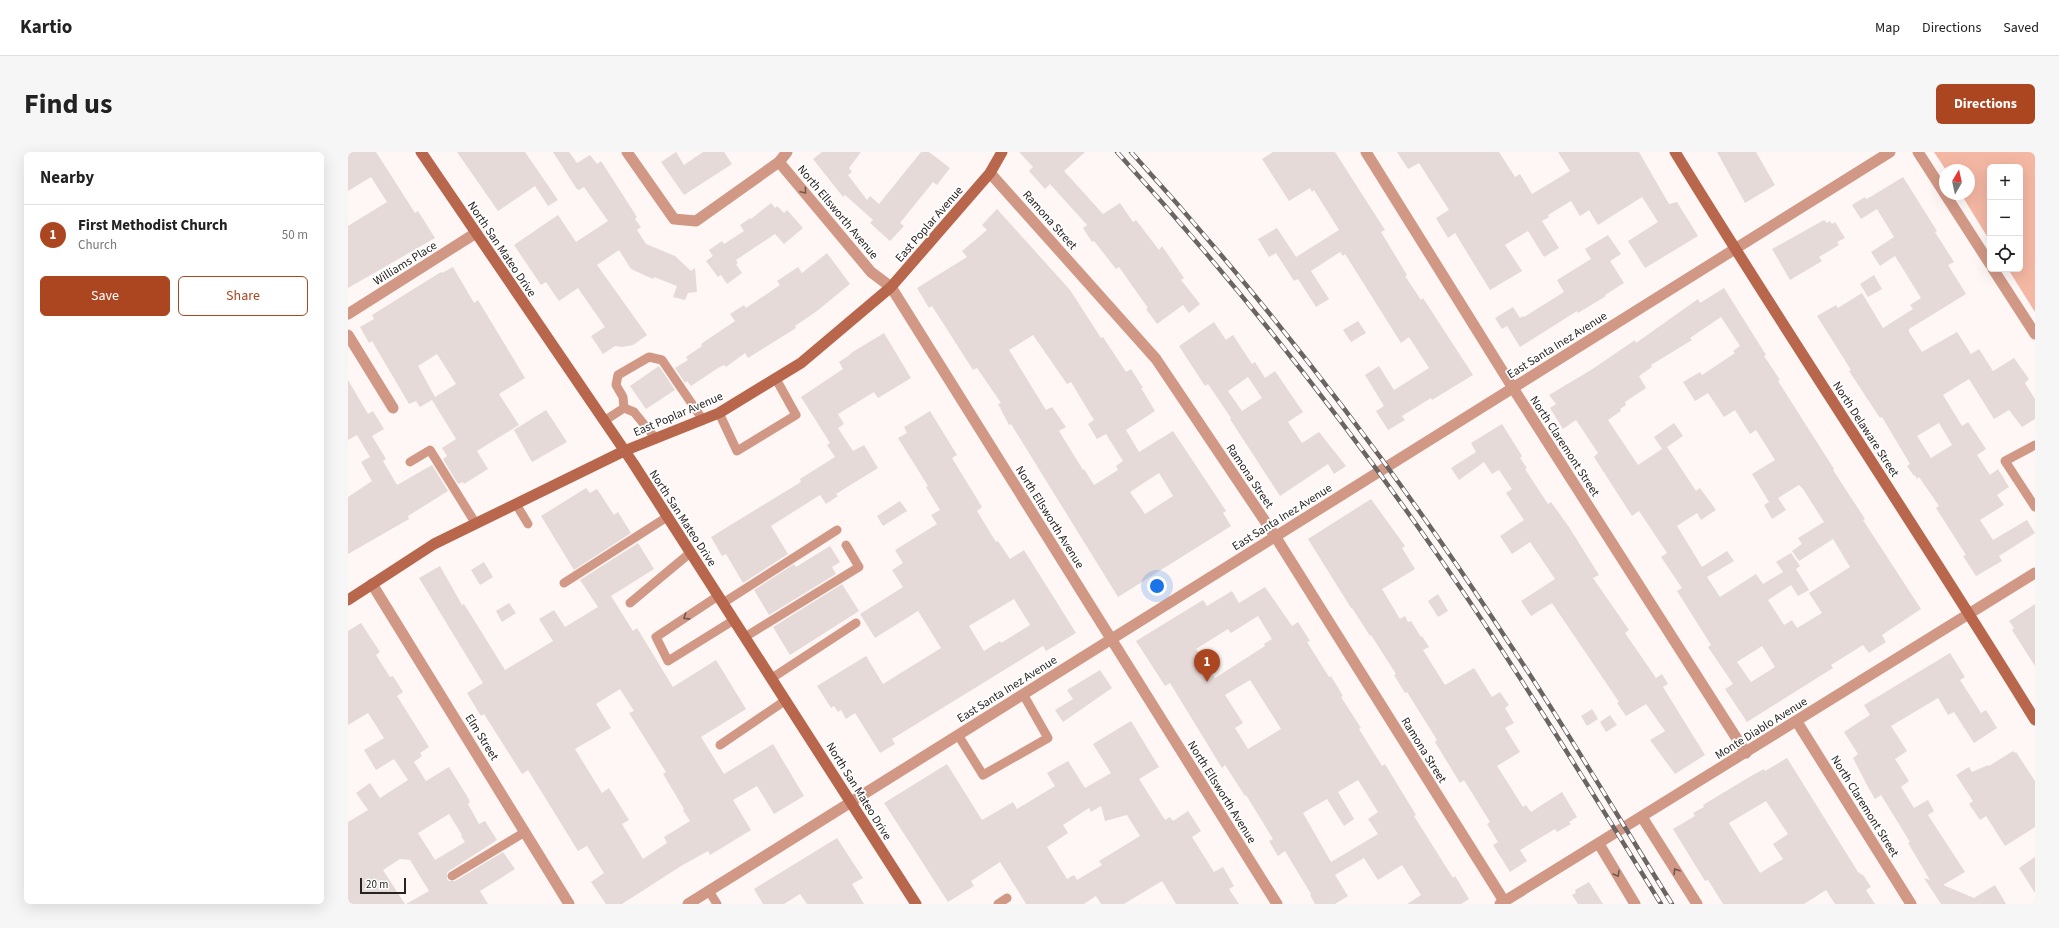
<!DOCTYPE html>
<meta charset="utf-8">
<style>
:root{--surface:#fff;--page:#f6f6f6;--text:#222;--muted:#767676;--line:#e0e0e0;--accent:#ac4620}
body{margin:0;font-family:"Source Sans 3",sans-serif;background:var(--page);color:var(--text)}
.controls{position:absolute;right:12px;top:12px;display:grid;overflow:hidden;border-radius:6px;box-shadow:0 4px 16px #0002}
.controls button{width:36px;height:36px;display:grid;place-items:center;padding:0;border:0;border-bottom:1px solid var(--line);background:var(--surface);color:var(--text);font:20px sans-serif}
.compass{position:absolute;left:1591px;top:12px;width:36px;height:36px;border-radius:50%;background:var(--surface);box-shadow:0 4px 16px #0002;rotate:9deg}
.scale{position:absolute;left:12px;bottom:10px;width:46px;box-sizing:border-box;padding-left:4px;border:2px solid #272321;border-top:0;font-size:11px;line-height:14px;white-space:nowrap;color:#272321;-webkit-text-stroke:3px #fff;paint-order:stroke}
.you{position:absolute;left:809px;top:434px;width:14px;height:14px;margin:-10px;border:3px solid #fff;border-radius:50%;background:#1a73e8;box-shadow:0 0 0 6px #1a73e833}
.badge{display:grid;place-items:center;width:26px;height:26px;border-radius:50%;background:var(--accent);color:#fff;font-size:13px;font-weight:700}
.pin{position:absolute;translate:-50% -33px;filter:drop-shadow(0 1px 2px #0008)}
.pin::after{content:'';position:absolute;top:21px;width:14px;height:12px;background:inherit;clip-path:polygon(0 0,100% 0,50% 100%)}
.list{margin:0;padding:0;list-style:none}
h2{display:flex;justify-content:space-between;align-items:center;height:52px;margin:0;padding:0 16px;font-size:17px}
h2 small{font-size:13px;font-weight:400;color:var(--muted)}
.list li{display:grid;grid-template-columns:26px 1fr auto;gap:12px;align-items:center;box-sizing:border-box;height:60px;padding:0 16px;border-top:1px solid var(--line)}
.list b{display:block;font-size:15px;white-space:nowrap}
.list p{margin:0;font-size:13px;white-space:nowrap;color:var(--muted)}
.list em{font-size:13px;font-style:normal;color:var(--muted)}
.actions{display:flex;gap:8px;padding:12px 16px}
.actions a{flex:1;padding:9px 0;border:1px solid var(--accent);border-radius:6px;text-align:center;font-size:14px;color:var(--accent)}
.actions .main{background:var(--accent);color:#fff}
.icon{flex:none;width:22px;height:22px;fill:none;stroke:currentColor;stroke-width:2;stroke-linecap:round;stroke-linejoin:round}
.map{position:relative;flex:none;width:1687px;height:752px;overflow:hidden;border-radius:6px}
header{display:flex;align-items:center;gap:24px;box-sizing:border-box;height:56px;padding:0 20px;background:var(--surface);border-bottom:1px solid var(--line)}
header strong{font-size:19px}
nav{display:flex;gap:22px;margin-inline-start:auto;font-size:14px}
.intro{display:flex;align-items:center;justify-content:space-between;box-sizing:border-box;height:96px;padding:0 24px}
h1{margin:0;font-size:28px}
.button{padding:10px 18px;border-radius:6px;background:var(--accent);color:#fff;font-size:14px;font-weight:700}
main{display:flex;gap:24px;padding:0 24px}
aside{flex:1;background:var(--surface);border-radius:6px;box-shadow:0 4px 16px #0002}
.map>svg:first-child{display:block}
</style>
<header>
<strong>Kartio</strong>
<nav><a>Map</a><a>Directions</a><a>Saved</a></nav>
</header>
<div class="intro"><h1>Find us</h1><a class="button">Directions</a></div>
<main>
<aside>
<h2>Nearby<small></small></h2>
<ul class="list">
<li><span class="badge">1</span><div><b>First Methodist Church</b><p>Church</p></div><em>50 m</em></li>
</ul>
<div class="actions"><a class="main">Save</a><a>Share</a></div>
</aside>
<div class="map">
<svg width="1687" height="752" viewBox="0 0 1687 752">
<rect width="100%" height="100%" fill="#fef7f5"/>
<path fill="#f4b7a3" d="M1586 0H1687V160L1660 117H1672V15H1642V89L1613 42H1621V18H1598Z"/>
<g fill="#e5dad7" fill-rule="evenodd">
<path d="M0 0H28L67 61 70 59 87 86 0 136V74L39 50 23 25 0 39Z"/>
<path d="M109 0H177L210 48 200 54 187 34 150 59Z"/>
<path d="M205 0H221L229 11 242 3 249 12 253 9 289 65 287 67 293 75 289 78 298 92 327 104 343 119 347 116 349 140 340 141 337 148 325 145 329 134 306 125 305 127 283 117 271 98 249 113 299 183 285 193 274 195 267 194 255 202 243 184 257 175 230 136 211 149 198 130 193 133 166 93 210 63 228 90 260 69 236 35 231 38 228 36Z"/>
<path d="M328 0 336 13 355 0H376L384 12 336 43 313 10Z"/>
<path d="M474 0H513L501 16 504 20 500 23 519 48 522 44 531 52 573 0H581L602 16 589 33 585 30 552 71 556 74 542 89 522 71 525 68 497 43 495 45 465 7Z"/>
<path d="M671 0H737L716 19 755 62 772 51 785 70 788 68 811 98 814 94 836 126 833 128 852 152 841 161 835 153 809 172 798 157 800 156 771 115 768 117 746 89 744 90 735 76 739 73 702 32 697 37 681 19 685 15Z"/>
<path d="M925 0H987L1037 78 1033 80 1059 123 1057 124 1073 148 1075 146 1125 223 1084 248 1083 246 1054 264 1057 268 1040 278 1028 259 1036 254 1017 223 1031 214 1046 238 1081 216 1061 185 1053 191 997 102 995 104 992 100 963 119 981 147 968 155 950 127 946 129 928 101 921 105 910 87 929 76 948 105 991 78 966 38 964 40 962 36 941 49 914 7Z"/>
<path d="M1049 0H1151L1167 25 1172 22 1184 42 1222 19 1210 0H1291L1321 52 1329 50 1350 84 1297 116 1280 89 1310 70 1294 45 1250 73 1241 58 1232 64 1223 49 1200 63 1201 65 1194 69 1211 96 1196 105 1180 79 1157 93 1174 119 1142 138 1107 81 1100 86 1088 66 1101 58 1071 11 1060 17Z"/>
<path d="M1369 0H1408L1427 33 1397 51Z"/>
<path d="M1555 25 1589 79 1587 80 1606 110 1600 113 1618 142 1561 177V180L1574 200 1609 180 1623 202 1631 197 1645 219 1666 206 1681 227 1677 231 1687 247V267L1674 275 1661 258 1646 267 1621 227 1595 243 1614 274 1620 270 1638 297 1629 303 1642 323 1650 317 1661 335 1649 343 1656 353 1632 368 1645 388 1679 368 1687 381 1651 404 1654 409 1628 424 1615 404 1618 403 1588 356 1591 354 1571 325 1569 327 1567 323 1566 324 1559 314 1562 312 1534 265 1532 266 1501 219 1503 218 1469 164 1488 153 1490 156 1514 141 1535 176 1565 157 1562 153 1573 146 1547 104 1532 114 1523 100 1546 85 1529 57 1513 67 1504 53 1517 45 1518 47 1524 44ZM1591 271 1604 293 1583 306 1569 284Z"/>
<path d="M423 51 427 56 429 54 436 61 439 58 455 76 436 92 427 82 388 108 390 111 388 112 394 121 379 132 373 123 370 125 358 109 365 104 361 98 374 89 376 92 396 79 392 73 402 66 403 67Z"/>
<path d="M649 57 722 138 753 186 755 185 778 220 783 217 795 236H793L807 259 778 278 791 300 825 279 878 359 875 361 883 374 770 445 663 272 661 273 650 252 653 251 629 216 625 218 584 154 581 156 569 136 619 105 614 99 639 78 634 73ZM685 183 719 232 723 230 746 268 740 272 749 287 758 282 775 309 768 314 770 318 746 333 736 317 735 318 711 279 718 275 704 255 698 258 661 198ZM811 321 825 344 797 362 782 340Z"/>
<path d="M1476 68 1479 71 1482 69 1484 72 1487 70 1497 86 1489 90 1491 93 1471 105 1474 109 1442 128 1424 97Z"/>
<path d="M1260 83 1273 102 1262 109 1276 131 1257 143 1258 144 1230 161 1229 159 1172 195 1159 174 1154 177 1147 166 1165 155 1172 166 1175 164 1176 165 1216 140 1209 128 1243 107 1237 97Z"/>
<path d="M479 101 502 132 469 159 447 174 448 176 400 206 397 201 378 215 376 213 370 216 343 234 339 229 337 231 327 216 340 208 338 205 354 194 353 192 387 169 382 162 396 153 398 156 432 133 429 129 450 115 454 121Z"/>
<path d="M105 115 126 151 130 148 177 226 151 242 171 273 129 299 140 317 116 332 115 330 110 332 95 307 99 304 94 296 108 287 84 248 72 255 68 249 61 252 24 189 21 191 12 175 26 167 24 163 93 120 94 121ZM89 202 108 232 87 245 70 214Z"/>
<path d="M1526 123 1534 137 1520 145 1512 132Z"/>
<path d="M1376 136 1418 203 1416 204 1432 228 1430 229 1486 317 1485 318 1517 367 1515 368 1573 457 1534 483 1538 490 1521 501 1515 493 1483 513 1485 516 1399 570 1377 537 1385 532 1360 495 1363 493 1329 439 1334 436 1313 405 1319 401 1291 359 1284 364 1246 305 1250 301 1228 268 1215 277 1202 256 1208 252 1201 243 1243 218 1287 188 1288 191 1350 147 1352 151ZM1373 165 1392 194 1385 199 1387 201 1354 223 1352 220 1335 230 1347 249 1360 241 1376 265 1387 258 1402 282 1408 278 1427 308 1404 322 1421 350 1416 353 1424 367 1438 358 1430 346 1451 333 1455 337 1476 370 1450 386 1454 392 1444 399 1451 409 1485 387 1502 415 1461 441 1474 461 1449 476 1444 468 1436 473 1420 448 1443 433 1450 444 1461 438 1448 417 1452 414 1443 401 1428 410 1435 420 1415 432 1408 422 1372 445 1359 425 1386 409 1379 399 1354 415 1329 374 1349 361 1353 368 1368 358 1352 336 1348 339 1319 295 1335 284 1326 271 1306 285 1314 297 1290 313 1260 268 1273 259 1272 257 1278 253 1277 250 1298 236 1291 224 1304 215 1303 213 1344 188 1342 186ZM1414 494 1427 515 1403 530 1389 510Z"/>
<path d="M1010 169 1018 181 1003 190 995 178Z"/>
<path d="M866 170 878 188 885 183 904 212 907 210 917 226 927 219 955 260 940 270 954 291 971 280 998 314 986 322 980 312 932 344 882 267 883 266 860 232 857 234 831 194ZM900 225 914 246 894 259 880 239Z"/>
<path d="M536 181 563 226 530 246 526 240 490 262 496 272 490 276 505 299 516 293 530 316 488 342 490 344 478 352 472 343 423 374 440 402 395 431 378 402 374 404 363 385 453 330 452 327 487 305 479 293 482 291 453 245 495 217 491 210 503 202V201Z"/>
<path d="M311 214 327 238 298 257 282 234Z"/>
<path d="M0 228 20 262 25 259 36 277 24 284 38 307 35 309 49 333 84 313 100 339 60 364 61 367 0 402V345L24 329 13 310 22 305 9 283 0 288Z"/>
<path d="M198 258 219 290 184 310 166 278Z"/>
<path d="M582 259 609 303 604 306 634 355 629 359 648 390 650 389 662 407 676 398 728 481 698 499 695 494 544 587 547 592 532 601 507 561 498 567 493 558 490 560 486 554 483 556 469 534 518 504 535 532 593 496 570 459 527 486 512 462 555 435 544 418 555 411 547 398 589 372 583 363 592 358 578 335 580 334 550 286 559 281 556 275ZM666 447 682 473 653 491 652 489 636 499 621 474Z"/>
<path d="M1154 272 1174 304 1172 306 1179 316 1177 317 1200 352 1203 350 1221 375 1251 423 1245 426 1281 478 1277 481 1308 526 1314 522 1320 532 1315 535 1357 603 1327 622 1302 588 1317 579 1298 552 1278 564 1269 551 1271 550 1204 451 1183 464 1173 449 1207 427 1182 390 1164 402 1152 384 1176 368 1158 341 1164 337 1151 318 1144 322 1136 310 1111 328 1103 316 1128 300 1123 291Z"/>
<path d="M238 336 242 341 249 337 266 363 270 360 283 381 226 418 193 364Z"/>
<path d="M1023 347 1057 394 1054 396 1067 417 1034 437 1052 467 1057 464 1060 470 1063 469 1073 485 1074 484 1081 495 1075 498 1097 533 1126 516 1144 545 1152 540 1161 553 1157 556 1166 571 1157 576 1172 600 1149 614 1175 655 1178 653 1183 660 1214 640 1229 665 1221 670 1223 672 1209 680 1207 677 1172 698 1179 709 1162 720 1145 693 1150 690 1139 672 1142 670 1116 628 1112 631 1087 590 1089 588 1059 540 1057 541 1046 523 1048 522 1023 483 1022 484 1004 456H1003L960 387Z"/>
<path d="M552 349 559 359 535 374 529 364Z"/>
<path d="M290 391 306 417 263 444 285 479 289 476 325 535 368 508 398 557 353 585 376 622 425 592 456 644 426 662 409 634 385 648 403 678 362 703 360 699 333 714 274 752H258L243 730 256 721 239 694 230 699 180 618 174 622 136 562 133 564 119 541 135 531 71 426 92 414 114 453 116 452 157 518 205 489 191 467 206 458 217 475 250 455 232 428ZM272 537 286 559 281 561 318 620 315 622 336 657 335 658 342 669 316 685 319 691 295 707 274 672 281 668 261 636 254 641 227 597 263 576 248 552Z"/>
<path d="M482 394 492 410 484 415 488 422 421 463 406 438 446 412 448 415Z"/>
<path d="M136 410 145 425 132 433 123 418Z"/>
<path d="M494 432 511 459 442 503 425 475Z"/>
<path d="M917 435 944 474 950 470 962 489 959 490 981 525 983 524 995 544 993 545 1013 576 1011 577 1034 614 1037 612 1068 663 1066 664 1105 726 1107 724 1121 747 1113 752H1059L1073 743 1054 713 1030 728 1016 706 987 723 1000 744 987 752H967L962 743 963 742 937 699 930 704 921 689 925 687 898 643 897 644 877 613 874 616 822 531 817 534 788 489 855 448 859 454 884 439 891 451ZM910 464 924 487 916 492 917 494 867 526 848 497 880 477 883 481ZM902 528 933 577 900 597 887 576 895 571 877 543ZM1010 628 1030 660 1020 667 1030 682 983 710 955 661 979 647 996 674 1006 667 990 640Z"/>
<path d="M1090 442 1100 459 1090 465 1080 449Z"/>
<path d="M161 451 168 461 154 470 148 459Z"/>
<path d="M1687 452V514L1664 478 1666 476 1661 469Z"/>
<path d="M13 471 32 500 28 503 42 525 45 524 55 540 49 544 81 595 72 601 74 604 66 610 78 629 101 615 119 644 122 650 120 652 131 672 137 669 149 688 101 719 99 721V727L101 729H107L155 700 167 717 132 739 140 752H58L81 739 62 708 52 707 35 718 57 752H0V670L20 658 8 641 22 631 32 646 60 628 46 607 28 618 16 598 36 586 20 561 0 573V479ZM101 662 114 683 113 684 117 690 87 708 70 681Z"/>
<path d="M1602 501 1617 525 1612 528 1633 561 1638 558 1649 576 1626 591 1606 560 1600 563 1590 546 1543 574 1559 599 1547 607 1561 629 1553 635 1566 656 1580 648 1586 659 1580 663 1617 720 1595 733 1626 746 1647 733 1658 752H1593L1576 726 1582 728 1560 691 1562 690 1533 643 1527 647 1520 635 1505 606 1510 602 1496 580 1522 563 1516 553Z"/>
<path d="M752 518 764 536 715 570 707 558 725 547 719 538Z"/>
<path d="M1244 557 1250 567 1239 574 1233 564Z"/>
<path d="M1262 563 1269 573 1258 580 1252 570Z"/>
<path d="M783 569 811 615 791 627 817 668 822 665 825 669 840 659 853 679 844 685 866 720 875 715 886 734 881 737 891 752H828L814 729 776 752H753L748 744 736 752H678L652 710 623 729 626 734 600 750 536 651 599 612 634 668 665 650 669 657 707 634 699 621 720 609 737 636 763 621 745 592ZM753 654 757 669 779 663 792 684 751 709 754 713 729 728 726 723 719 727 699 695 720 681 715 673 741 656 743 660Z"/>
<path d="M1665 599 1667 601 1668 600 1687 629V675L1657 694 1638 664 1632 668 1621 652 1625 649 1608 623 1621 615 1624 620 1640 613 1641 614Z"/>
<path d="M1439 606 1510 720 1516 724 1523 735 1518 738 1527 752H1487L1478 738 1456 752H1375L1360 728 1357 729 1325 677 1347 664 1345 661 1356 655 1355 653 1403 624 1416 617 1417 619ZM1418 649 1440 682 1425 692 1435 707 1412 721 1381 671Z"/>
<path d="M489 686 515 726 504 732 516 752H459L452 742 436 752H415L406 737Z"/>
<path d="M1687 705V741L1671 716Z"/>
<path d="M1241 730 1255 752H1230L1224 743 1228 741 1227 738Z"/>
</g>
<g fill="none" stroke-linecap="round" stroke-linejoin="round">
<g stroke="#d19885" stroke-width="9">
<path d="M276 256 286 260 308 287"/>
<path d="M371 261 389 299 448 263 428 227"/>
<path d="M256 269 276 256 275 245 268 233 270 223 301 205 314 208 355 268"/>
<path d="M1687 293 1657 309 1687 355"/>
<path d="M62 310 82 298 128 372"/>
<path d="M168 352 180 372"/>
<path d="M216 431 319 365"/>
<path d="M370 444 308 485 320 509 386 468"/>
<path d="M282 451 342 401"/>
<path d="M375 451 489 378"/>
<path d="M397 485 511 415 498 393"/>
<path d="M424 526 508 471"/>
<path d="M610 583 635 623 700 586 675 542"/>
<path d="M372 593 438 548"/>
<path d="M104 724 177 680"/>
<path d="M361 739 369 752"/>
<path d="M650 752 659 746"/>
</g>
<g stroke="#d19885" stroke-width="11">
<path d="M279 0 326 67 348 69 431 10 439 0"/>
<path d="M1018 0 1165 236 1398 601"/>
<path d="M1570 0 1597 42"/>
<path d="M431 10 523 120 543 135 929 752"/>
<path d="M642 21 808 207 927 384 1156 749"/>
<path d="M1597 42 1642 112"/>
<path d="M1645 117 1687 182"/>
<path d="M0 162 128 81"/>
<path d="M0 183 45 256"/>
<path d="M24 432 221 752"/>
<path d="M1449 570 1563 752"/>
<path d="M1294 665 1349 752"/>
<path d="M1251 692 1287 752"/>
<path d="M340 752 1542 0"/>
<path d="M1152 752 1687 421"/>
</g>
<g stroke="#b8674c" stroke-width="11">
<path d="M73 0 285 311 568 752"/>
<path d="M1327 0C1444 191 1570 377 1687 568"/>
<path d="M0 448 86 392 276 299 371 261 453 211 543 135 642 21 654 0"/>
</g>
<defs>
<g id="rail">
<path d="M769 0C884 126 991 261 1089 402 1168 515 1240 634 1313 752"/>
<path d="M783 0C922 153 1048 318 1161 491 1218 576 1270 665 1324 752"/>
</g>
</defs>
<use href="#rail" stroke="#6a6563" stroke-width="4.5"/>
<use href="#rail" stroke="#fff" stroke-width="3" stroke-dasharray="9" stroke-linecap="butt"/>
</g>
<defs><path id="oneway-chevron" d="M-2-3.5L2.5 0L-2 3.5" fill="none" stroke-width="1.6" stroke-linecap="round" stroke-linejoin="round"/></defs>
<g stroke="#73584e">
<use href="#oneway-chevron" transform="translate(456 39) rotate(50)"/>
<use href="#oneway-chevron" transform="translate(338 465) rotate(147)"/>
<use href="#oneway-chevron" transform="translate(1328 719) rotate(-122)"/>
<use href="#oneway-chevron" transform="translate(1269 722) rotate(59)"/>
</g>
<g text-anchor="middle" stroke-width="3.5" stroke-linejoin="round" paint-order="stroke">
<g font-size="12" fill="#272321" stroke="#fff">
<text transform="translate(490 60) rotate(50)" y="4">North Ellsworth Avenue</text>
<text transform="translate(702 68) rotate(48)" y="4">Ramona Street</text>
<text transform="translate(581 72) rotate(-49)" y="4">East Poplar Avenue</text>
<text transform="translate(154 97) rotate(56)" y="4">North San Mateo Drive</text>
<text transform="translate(57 111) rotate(-32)" y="4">Williams Place</text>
<text transform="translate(1209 193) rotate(-32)" y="4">East Santa Inez Avenue</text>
<text transform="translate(330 262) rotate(-23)" y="4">East Poplar Avenue</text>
<text transform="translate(1518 277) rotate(57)" y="4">North Delaware Street</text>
<text transform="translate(1217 294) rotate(57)" y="4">North Claremont Street</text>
<text transform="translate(902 324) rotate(56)" y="4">Ramona Street</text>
<text transform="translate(702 365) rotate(58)" y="4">North Ellsworth Avenue</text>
<text transform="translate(934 365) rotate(-32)" y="4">East Santa Inez Avenue</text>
<text transform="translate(335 366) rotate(57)" y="4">North San Mateo Drive</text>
<text transform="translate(659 537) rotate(-32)" y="4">East Santa Inez Avenue</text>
<text transform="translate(1413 576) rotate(-32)" y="4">Monte Diablo Avenue</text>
<text transform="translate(134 585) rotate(58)" y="4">Elm Street</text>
<text transform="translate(1076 598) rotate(58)" y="4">Ramona Street</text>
<text transform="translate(511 639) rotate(58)" y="4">North San Mateo Drive</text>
<text transform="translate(874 640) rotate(58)" y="4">North Ellsworth Avenue</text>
<text transform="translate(1517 654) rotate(58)" y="4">North Claremont Street</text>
</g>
</g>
</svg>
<div class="controls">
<button>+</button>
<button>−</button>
<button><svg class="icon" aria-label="locate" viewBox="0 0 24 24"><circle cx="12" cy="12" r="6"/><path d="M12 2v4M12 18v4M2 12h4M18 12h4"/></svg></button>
</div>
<svg class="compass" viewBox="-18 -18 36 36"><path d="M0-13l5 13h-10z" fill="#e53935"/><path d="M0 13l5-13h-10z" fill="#767676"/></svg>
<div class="scale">20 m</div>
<div class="you"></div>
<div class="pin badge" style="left:859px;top:530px">1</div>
</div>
</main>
